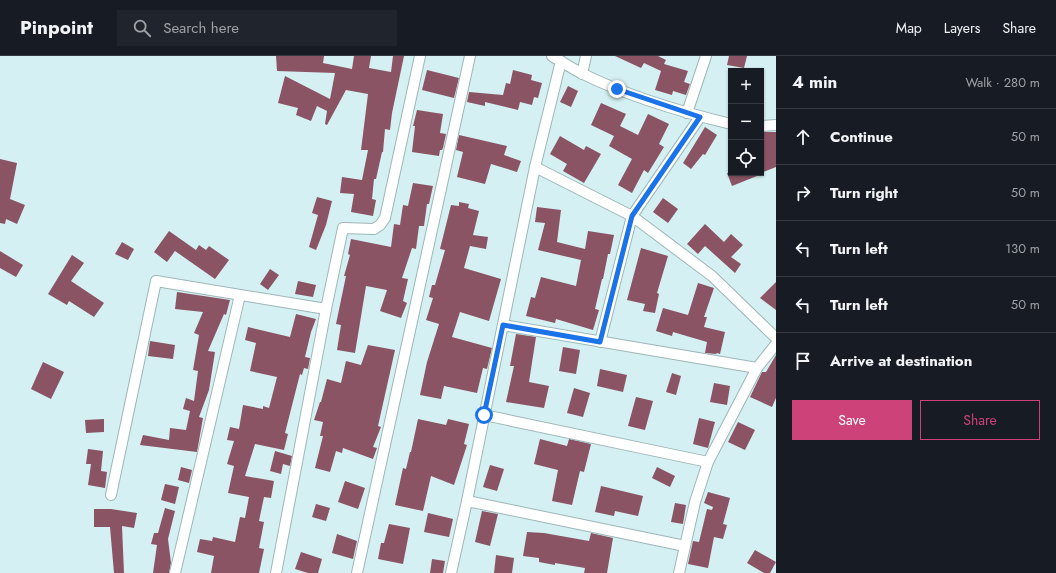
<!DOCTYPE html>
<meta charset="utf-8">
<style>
:root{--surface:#171b24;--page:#20242c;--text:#f1f3f6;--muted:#9ea1a6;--line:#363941;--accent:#cd4278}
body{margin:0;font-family:Jost,sans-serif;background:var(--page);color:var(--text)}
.controls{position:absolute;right:12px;top:12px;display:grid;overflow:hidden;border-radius:0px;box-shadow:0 1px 3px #0004}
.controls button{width:36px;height:36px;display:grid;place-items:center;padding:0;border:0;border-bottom:1px solid var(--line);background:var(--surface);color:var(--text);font:20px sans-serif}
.stop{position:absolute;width:12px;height:12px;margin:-9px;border:3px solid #1a73e8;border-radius:50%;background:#fff}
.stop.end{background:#1a73e8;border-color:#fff;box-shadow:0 1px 4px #0008}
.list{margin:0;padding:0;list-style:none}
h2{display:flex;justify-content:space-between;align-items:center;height:52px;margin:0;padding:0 16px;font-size:17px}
h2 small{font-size:13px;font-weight:400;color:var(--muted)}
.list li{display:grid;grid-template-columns:26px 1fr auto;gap:12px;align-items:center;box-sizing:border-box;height:56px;padding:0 16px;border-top:1px solid var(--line)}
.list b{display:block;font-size:15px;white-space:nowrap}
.list em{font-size:13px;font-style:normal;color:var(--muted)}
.actions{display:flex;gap:8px;padding:12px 16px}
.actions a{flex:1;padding:9px 0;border:1px solid var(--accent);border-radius:0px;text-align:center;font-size:14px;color:var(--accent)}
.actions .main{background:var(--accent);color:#fff}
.icon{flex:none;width:22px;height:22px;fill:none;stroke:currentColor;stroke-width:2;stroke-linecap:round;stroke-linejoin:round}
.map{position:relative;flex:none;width:776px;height:517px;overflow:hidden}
header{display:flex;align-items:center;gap:24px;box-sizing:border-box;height:56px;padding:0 20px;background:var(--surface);border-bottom:1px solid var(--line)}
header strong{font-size:19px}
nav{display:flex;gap:22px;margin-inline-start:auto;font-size:14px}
.search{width:280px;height:36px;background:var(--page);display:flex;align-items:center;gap:10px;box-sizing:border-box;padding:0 14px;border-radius:0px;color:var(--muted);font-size:15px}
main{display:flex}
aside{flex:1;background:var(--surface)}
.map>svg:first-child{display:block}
</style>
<header>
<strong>Pinpoint</strong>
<div class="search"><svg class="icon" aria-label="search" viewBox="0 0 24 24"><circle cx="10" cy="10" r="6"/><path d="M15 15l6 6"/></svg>Search here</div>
<nav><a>Map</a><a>Layers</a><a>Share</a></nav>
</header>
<main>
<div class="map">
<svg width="776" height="517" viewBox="0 0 776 517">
<rect width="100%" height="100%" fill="#d5f0f2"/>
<g fill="#8a5464">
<path d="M276 0H324L323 7 352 13 354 0H371L369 12 391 16 393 0H404L392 57 390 74 385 73 383 96H382L376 123H374L372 143 376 144 373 160 351 156 354 138 340 137 342 121 362 124 368 94H361L368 38 346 34 327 69 325 68 327 55 317 50 311 65 296 59 298 52 278 47 285 20 330 43 335 17 277 15Z"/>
<path d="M615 0H658L666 4 664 8 688 15 684 26 690 28 686 39 673 35 672 39 655 34 661 15 644 7 641 12Z"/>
<path d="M729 0H747L744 12 727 9Z"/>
<path d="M427 14 459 22 454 42 422 34Z"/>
<path d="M513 14 532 19 531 24 542 27 538 42 534 41 532 49 520 46 518 54 485 46V50L467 46 469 36 503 39 506 27 510 28Z"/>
<path d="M568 30 578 35 571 51 560 46Z"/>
<path d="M601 47 626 58 620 70 638 79 648 58 669 68 659 88 664 91 648 117 644 114 632 137 618 129 632 103 609 90 614 80 591 69Z"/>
<path d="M417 54 443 58 440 77 446 78 443 92 442 94H440L439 100 412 96 415 70H413Z"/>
<path d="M705 71 717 79 705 99 703 98 691 113 683 107Z"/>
<path d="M761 76H776V111L761 117Z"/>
<path d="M459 79 507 90 504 99 521 105 517 116 491 108 485 128 457 121 463 96 456 94Z"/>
<path d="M560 80 584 94 586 90 601 98 584 127 563 115 567 108 550 98Z"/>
<path d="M0 103 17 107 10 143 25 149 17 168 6 163 5 168 0 167Z"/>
<path d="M727 117H762V118L732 130Z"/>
<path d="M413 127 433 130 429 148H427L424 170H419L416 193 412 192 402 222 408 223 403 245 407 247 401 262 380 255 387 234 366 230 355 297 337 294 341 269 336 268 346 220H344L350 199 348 198 351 183 391 191 394 168 400 169 403 149 408 150Z"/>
<path d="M317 141 332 145 326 169 316 194 309 191 318 159 312 157Z"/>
<path d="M663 142 678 153 668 167 653 156Z"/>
<path d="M459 146 469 148 468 152 479 155 473 179 488 181 486 193 470 190 464 212 501 223 489 265 460 256 452 281 492 292 487 313 483 312 477 337 444 330 441 343 420 339 427 306 439 268 426 264 433 242 429 241 432 229H435L445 194 440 193 451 149 459 150Z"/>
<path d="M537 151 561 154 557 186 585 193 588 175 614 179 610 198H608L603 223H602L595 253 599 254 593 274 556 263 555 267 526 260 531 241 535 242 541 221 576 230 581 204 538 194 545 167 535 166Z"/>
<path d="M705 168 724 186 731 178 743 189 731 201 741 208 735 217 705 190 698 198 687 188Z"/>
<path d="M169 175 196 194 199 189 206 194 209 190 229 204 215 223 175 195 167 206 154 196Z"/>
<path d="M122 186 134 193 128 204 115 198Z"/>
<path d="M641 192 668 200 657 237 659 238 655 257 643 255 645 248 627 244Z"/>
<path d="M0 195 23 209 16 221 0 212Z"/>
<path d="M72 199 84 207 71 225 104 247 94 261 69 245 67 249 48 238Z"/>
<path d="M270 213 279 219 268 234 260 228Z"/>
<path d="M298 225 316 229 313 241 295 238Z"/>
<path d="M776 226V254L760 242Z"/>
<path d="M698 227 714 232 704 261H707L704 271 725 276 720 298 717 297 716 298 705 297 707 286 673 276 672 280 656 275 663 252 688 259Z"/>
<path d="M177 236 230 244 226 259 224 258 208 295 215 296 209 334 199 361 203 362 197 396 140 389 143 379 169 384 170 372 186 374 190 355 183 353 186 342 194 345 198 315 193 314 199 279 194 277 203 256 175 253Z"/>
<path d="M296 258 316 263 311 276 305 301 310 302 308 313 304 312 302 319 300 318 285 377 288 378 284 394 255 388 245 420 274 425 271 442 264 441 259 465 264 466 259 492 264 493 259 517H211L214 500 197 496 200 483 212 485 213 481 235 486 240 461 245 462 249 441 228 437 234 410 227 408 234 385 227 384 230 371 239 373 243 349 263 353V350L269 352 277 321 250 315 256 287 245 284 248 271 290 281Z"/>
<path d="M516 278 536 281 529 326 549 330 544 352 506 346 514 310H510Z"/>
<path d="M150 285 175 289 173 303 148 300Z"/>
<path d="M368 289 395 294 378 370 381 371 373 391 377 392 373 403 343 392 342 397 336 395 330 416 315 412 323 380H320L323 366 314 364 320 346H321L327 323 341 327 346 305 361 309Z"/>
<path d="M563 291 580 294 576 318 559 315Z"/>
<path d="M776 299V342L772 351 750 341 762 316H766Z"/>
<path d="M43 306 64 316 51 343 31 333Z"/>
<path d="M600 313 627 319 623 336 597 330Z"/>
<path d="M672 317 681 320 676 339 666 336Z"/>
<path d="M714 327 730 330 727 349 710 346Z"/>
<path d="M574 332 590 337 583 361 567 357Z"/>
<path d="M636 341 653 345 645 374 628 370Z"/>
<path d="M699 362 715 366 708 392 693 388Z"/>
<path d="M104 363V376L86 377 85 364Z"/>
<path d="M418 363 446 369 448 363 469 368 464 388 467 389 454 429 431 420 423 455 395 449 403 412 406 413 410 396H411Z"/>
<path d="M738 366 755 374 745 394 728 386Z"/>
<path d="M540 383 567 390 569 383 591 388 584 416 580 415 572 449 552 445 558 414 534 408Z"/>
<path d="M88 393 103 395 101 415 107 416 105 432 88 429 91 408H86Z"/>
<path d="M275 395 292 400 290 410 283 408 281 418 270 415Z"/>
<path d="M490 409 504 413 497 435 483 431Z"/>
<path d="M181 411 192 414 189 427 178 424Z"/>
<path d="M657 411 675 420 670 431 652 422Z"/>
<path d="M345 425 365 432 358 453 338 446Z"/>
<path d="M165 428 179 431 175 448 161 444Z"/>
<path d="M601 430 643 440 638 460 615 455 614 460 595 456Z"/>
<path d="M708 436 730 442 723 468 727 469 723 483 714 481 708 512 688 508 693 485 699 486 707 453 712 454 713 451 704 447Z"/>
<path d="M675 447 686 449 683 468 671 466Z"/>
<path d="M316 448 330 452 326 465 312 461Z"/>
<path d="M165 452 175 455 168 483 171 507 169 517H153L157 489 151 488 154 477H158Z"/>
<path d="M94 453H111L137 457 134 472 122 470 124 517H114L110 471H94Z"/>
<path d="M482 455 498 458 490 490 475 486Z"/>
<path d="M428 457 453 463 449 481 424 476Z"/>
<path d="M389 468 410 472 403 508 378 503 381 487H384Z"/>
<path d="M527 476 544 477 589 485 591 477 613 482 607 517H584L585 512 555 507V509L539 506V502L523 500Z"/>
<path d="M337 478 357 485 353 503 332 497Z"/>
<path d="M755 494 776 506 770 517H764L747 507Z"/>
<path d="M301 496 322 503 318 517H308L295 513Z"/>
<path d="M496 499 514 502 512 517H494Z"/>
<path d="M432 503 445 505 443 517H430Z"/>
</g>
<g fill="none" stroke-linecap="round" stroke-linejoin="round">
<defs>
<g id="minor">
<path d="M552 0C562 6 573 13 583 18 630 41 681 56 731 68"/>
<path d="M582 18 586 0"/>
<path d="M687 57 706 0"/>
<path d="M761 70 776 69"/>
<path d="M535 111 632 160 700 61"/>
<path d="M503 269 757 312"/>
<path d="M600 286 632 160 712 220 776 282"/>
<path d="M484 359 708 406"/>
<path d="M111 439 156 225 326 253"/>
<path d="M467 445 685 490"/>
<path d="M175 517 240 239"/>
<path d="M276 517 326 253 343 172 374 173 380 169 385 162 420 0"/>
<path d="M357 517 470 0"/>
<path d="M451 517 467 445 535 111 561 5"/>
<path d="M679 517 695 446 708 406 757 312 776 288"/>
</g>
</defs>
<use href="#minor" stroke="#9db6b8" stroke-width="12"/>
<use href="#minor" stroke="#fff" stroke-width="10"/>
</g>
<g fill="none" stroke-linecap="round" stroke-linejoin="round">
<path stroke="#1a73e8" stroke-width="5" d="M484 359 503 269 600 286 632 160 700 61 617 33"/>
</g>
</svg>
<div class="controls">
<button>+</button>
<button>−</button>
<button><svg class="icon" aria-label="locate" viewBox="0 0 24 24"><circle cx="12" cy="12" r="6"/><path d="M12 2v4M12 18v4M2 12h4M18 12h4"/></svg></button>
</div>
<div class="stop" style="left:484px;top:359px"></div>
<div class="stop end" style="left:617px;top:33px"></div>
</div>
<aside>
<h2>4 min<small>Walk · 280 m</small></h2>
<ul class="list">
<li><svg class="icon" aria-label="ahead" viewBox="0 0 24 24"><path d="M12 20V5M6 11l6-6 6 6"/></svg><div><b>Continue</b></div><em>50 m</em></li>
<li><svg class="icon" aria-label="right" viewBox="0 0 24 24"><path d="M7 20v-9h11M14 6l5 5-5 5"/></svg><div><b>Turn right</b></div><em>50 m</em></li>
<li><svg class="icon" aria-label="left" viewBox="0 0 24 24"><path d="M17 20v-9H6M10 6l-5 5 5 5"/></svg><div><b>Turn left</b></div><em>130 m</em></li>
<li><svg class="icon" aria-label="left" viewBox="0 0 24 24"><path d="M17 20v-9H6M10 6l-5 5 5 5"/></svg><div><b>Turn left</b></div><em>50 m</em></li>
<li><svg class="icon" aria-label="arrive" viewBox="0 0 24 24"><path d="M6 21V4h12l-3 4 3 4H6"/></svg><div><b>Arrive at destination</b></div></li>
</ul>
<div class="actions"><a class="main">Save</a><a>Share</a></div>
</aside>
</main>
